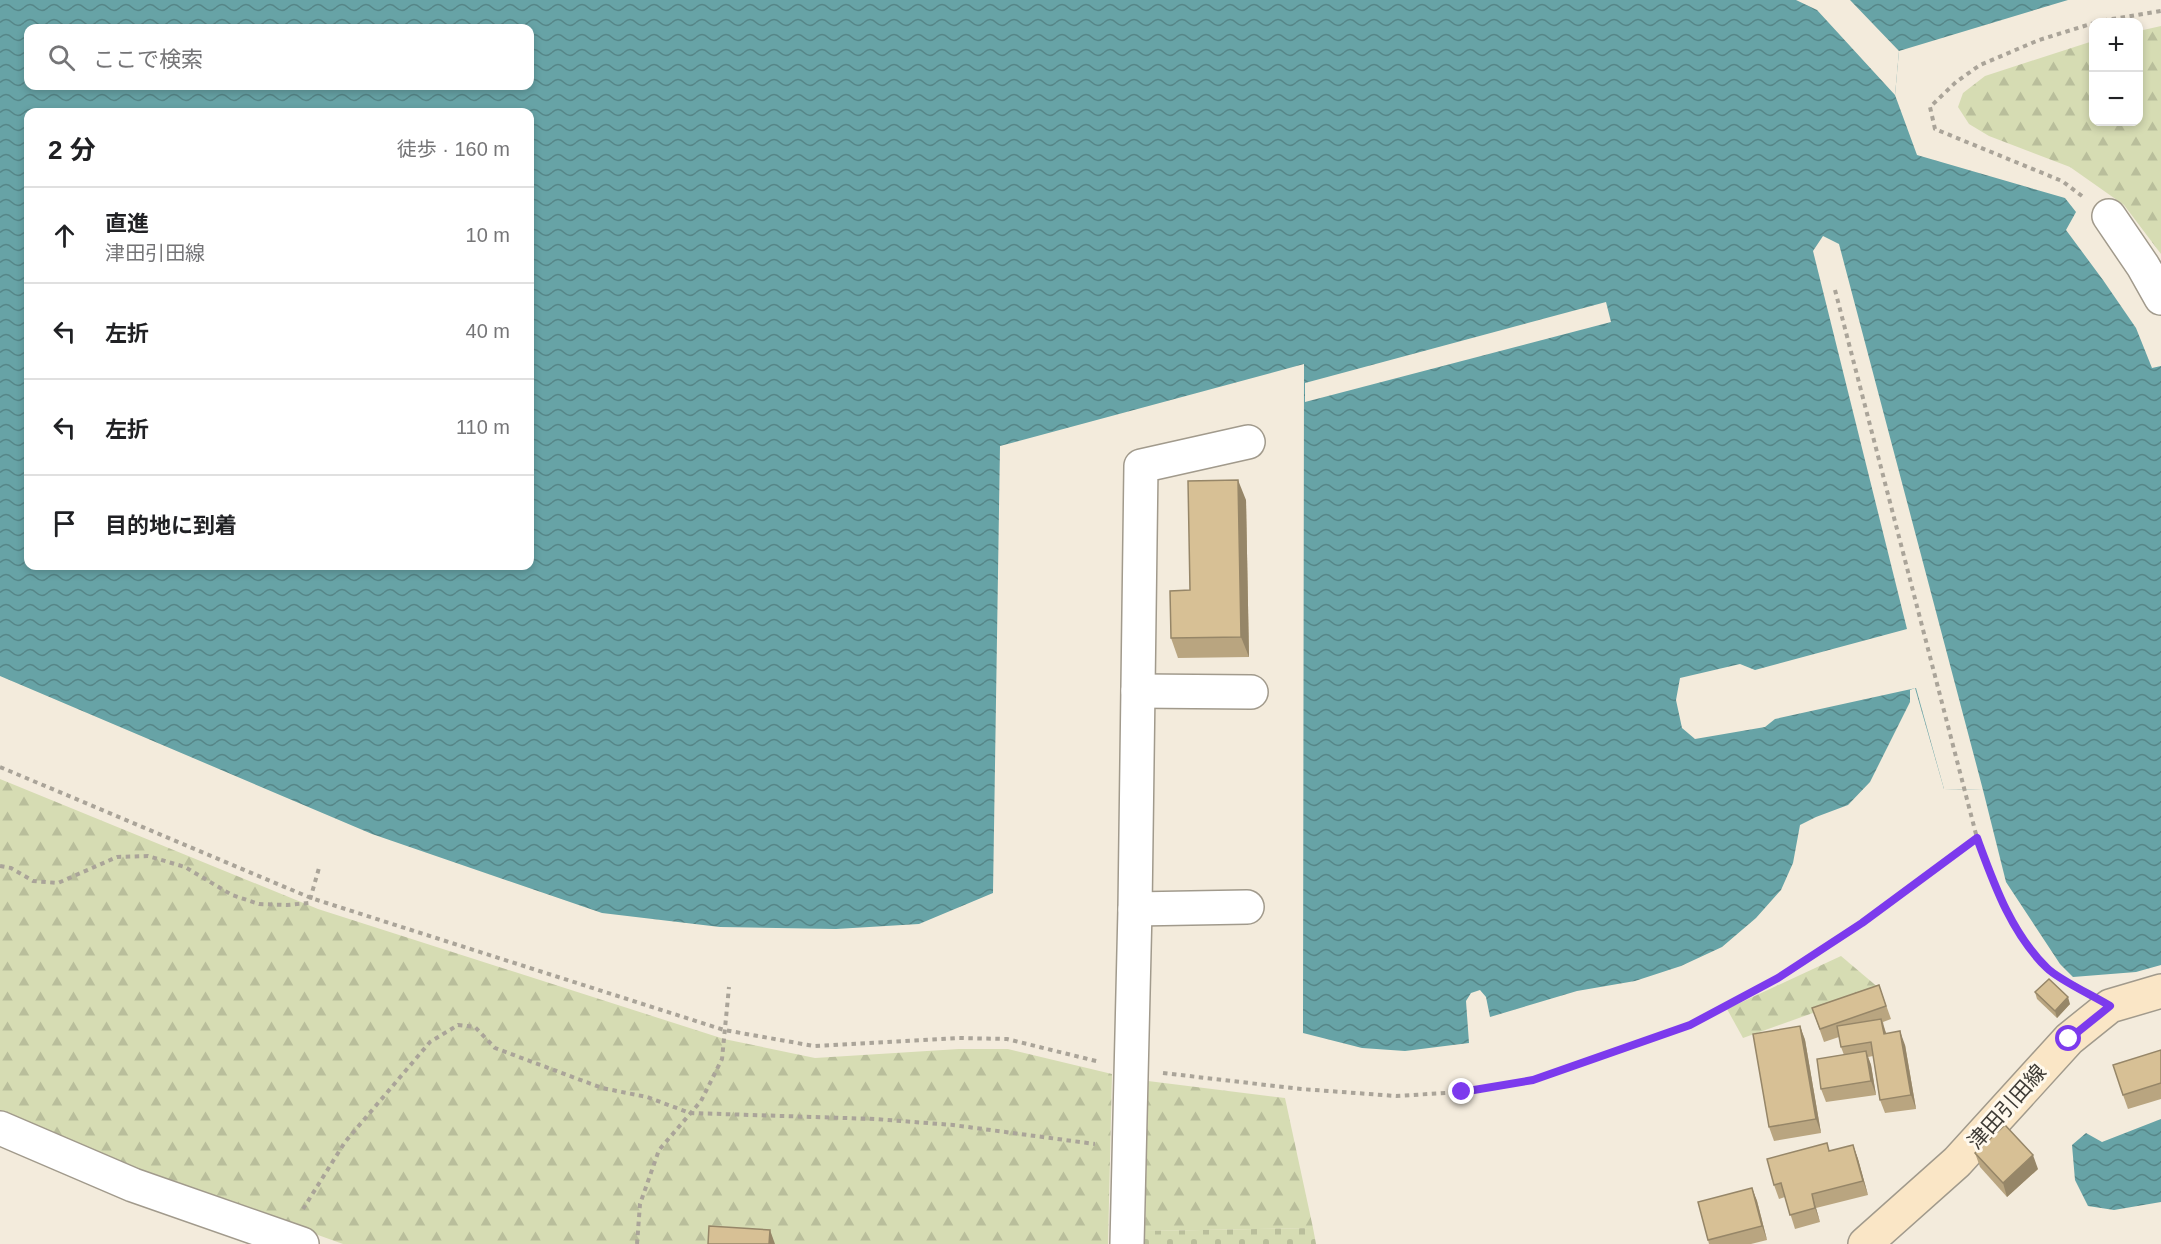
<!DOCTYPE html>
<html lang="ja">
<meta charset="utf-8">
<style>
:root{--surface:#fff;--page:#f2f2f2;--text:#202124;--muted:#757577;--line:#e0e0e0}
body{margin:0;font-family:Arial,"Noto Sans JP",sans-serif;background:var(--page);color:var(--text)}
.controls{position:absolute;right:18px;top:18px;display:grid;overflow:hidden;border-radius:12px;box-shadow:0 3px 9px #0003}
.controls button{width:54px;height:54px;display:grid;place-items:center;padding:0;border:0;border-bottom:2px solid var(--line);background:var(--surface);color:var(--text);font:30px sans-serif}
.stop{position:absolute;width:18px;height:18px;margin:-14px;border:4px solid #7c3aed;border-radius:50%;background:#fff}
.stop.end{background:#7c3aed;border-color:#fff;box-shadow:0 2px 6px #0008}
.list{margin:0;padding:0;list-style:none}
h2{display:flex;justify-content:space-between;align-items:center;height:78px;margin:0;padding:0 24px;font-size:26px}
h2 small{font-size:20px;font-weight:400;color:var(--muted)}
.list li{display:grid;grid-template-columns:39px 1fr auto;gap:18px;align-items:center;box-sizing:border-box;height:96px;padding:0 24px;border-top:2px solid var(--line)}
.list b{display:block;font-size:22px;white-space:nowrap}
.list p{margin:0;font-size:20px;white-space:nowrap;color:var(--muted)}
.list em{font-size:20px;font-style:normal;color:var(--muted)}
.icon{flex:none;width:33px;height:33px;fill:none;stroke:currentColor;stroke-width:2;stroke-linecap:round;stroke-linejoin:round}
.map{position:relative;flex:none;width:2161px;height:1244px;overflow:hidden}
.search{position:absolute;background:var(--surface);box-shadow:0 3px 9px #0003;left:24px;top:24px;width:510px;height:66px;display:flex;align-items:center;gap:15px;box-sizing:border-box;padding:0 21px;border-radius:12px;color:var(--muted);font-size:22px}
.panel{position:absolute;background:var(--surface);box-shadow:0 3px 9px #0003;left:24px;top:108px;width:510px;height:462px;border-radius:12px}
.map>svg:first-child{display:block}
</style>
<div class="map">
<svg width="2161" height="1244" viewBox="0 0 2161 1244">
<defs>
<pattern id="forest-firs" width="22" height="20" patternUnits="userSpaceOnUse" patternTransform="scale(1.5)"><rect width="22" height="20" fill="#d6dcb3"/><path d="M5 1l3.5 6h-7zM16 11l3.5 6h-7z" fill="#b9be9b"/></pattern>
<pattern id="cemetery-stones" width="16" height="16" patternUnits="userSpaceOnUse" patternTransform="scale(1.5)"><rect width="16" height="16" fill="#d6dcb3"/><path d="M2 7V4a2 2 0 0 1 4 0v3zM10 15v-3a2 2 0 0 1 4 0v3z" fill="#b9be9b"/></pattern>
<pattern id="water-waves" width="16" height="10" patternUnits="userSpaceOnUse" patternTransform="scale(1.5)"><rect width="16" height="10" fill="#67a3a6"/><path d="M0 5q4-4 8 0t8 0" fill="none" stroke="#568688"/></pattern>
</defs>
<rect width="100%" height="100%" fill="#f3ebdc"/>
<g fill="url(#forest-firs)">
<path d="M2161 26V254L2124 205 2070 167 1989 136 1969 124 1958 107 1963 93 1985 76 2093 41 2094 122H2138L2139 31Z"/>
<path d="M0 779 318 909 724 1039 815 1058 959 1049H1008L1112 1074 1108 1244H343L140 1171 0 1112Z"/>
<path d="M1841 956 1880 989 1743 1038 1727 1009Z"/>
<path d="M1148 1081 1285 1098 1313 1228 1145 1231Z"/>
</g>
<path fill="url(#cemetery-stones)" d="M1313 1228 1316 1244H1144L1145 1231Z"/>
<g fill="url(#water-waves)" fill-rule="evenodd">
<path d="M0 0H2068L1899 51 1895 95 1917 155 2065 198 2076 212 2066 230 2103 280 2136 328 2152 368 2161 366V965L2136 972 2073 977 2060 964 2006 882 1983 790 1944 789 1915 688 1910 690V702L1870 782 1848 805 1816 817 1800 825 1793 863 1781 890 1756 918 1722 947 1681 966 1635 981 1577 991 1490 1017 1486 997 1480 990 1471 993 1466 1001 1469 1043 1405 1051 1362 1048 1303 1033 1304 364 1000 446 993 893 919 924 836 929 720 927 602 913 372 834 0 676ZM28 28H530V86H28ZM28 112H530V566H28Z"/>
<path d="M2161 1119V1202L2114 1210 2088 1206 2075 1180 2072 1145 2086 1133 2102 1142Z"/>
</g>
<g fill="#f3ebdc">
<path d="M1796 0H1850L1899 51 1895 95 1817 10Z"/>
<path d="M1823 236 1839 244 1983 790 1944 789 1916 688 1775 719 1765 727 1695 739 1682 728 1676 700 1680 678 1740 664 1755 670 1907 629 1813 251Z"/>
<path d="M1606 302 1611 322 1305 402V383Z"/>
</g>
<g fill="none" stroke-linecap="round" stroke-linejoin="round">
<defs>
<g id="street">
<path d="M2109 216 2143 266 2161 298"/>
<path d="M1138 691 1251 692"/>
<path d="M1135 909 1247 907"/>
<path d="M0 1128 133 1185 302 1244"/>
<path d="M1127 1244 1135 909 1141 466 1248 442"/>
</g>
<path id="secondary" d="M1865 1244 1957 1162 2069 1039 2110 1006 2161 991"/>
</defs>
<use href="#street" stroke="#a19a8c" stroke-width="36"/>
<use href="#secondary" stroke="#a19a8c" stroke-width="36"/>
<g stroke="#aaa499" stroke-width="4" stroke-dasharray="4.5 4.5" stroke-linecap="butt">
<path d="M2094 22 2161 11"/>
<path d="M2082 196 2062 181 1935 129 1930 107 1956 82 1980 65 2039 40 2094 23"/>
<path d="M1835 290 1977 838C1993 883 2011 935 2047 968 2055 976 2069 981 2079 987"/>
<path d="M0 767 311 898 724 1030 814 1046 958 1038 1007 1039 1100 1062"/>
<path d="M0 866 11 868 33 881 58 883 117 857 148 856 185 867 232 895 259 904 287 905 309 903 319 868"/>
<path d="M1163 1073 1301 1089 1396 1096 1462 1092 1533 1080 1690 1025 1778 978 1862 923 1977 838"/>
<path d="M303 1209 345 1142 430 1042 458 1025 475 1027 495 1048 602 1088 647 1097 690 1113 875 1119 953 1125 1095 1144"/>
<path d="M637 1244 640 1204 659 1150 701 1101 722 1059 729 987"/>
</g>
<use href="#street" stroke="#fff" stroke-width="33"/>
<use href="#secondary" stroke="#fae6c6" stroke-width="33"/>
</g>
<g fill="#b9a580">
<path d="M1246 500 1249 657 1178 658 1171 638 1190 590Z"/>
<path d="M1879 985 1891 1019 1883 1022 1886 1034 1905 1045 1916 1109 1885 1113 1880 1100 1873 1056 1868 1057 1871 1065 1876 1095 1826 1102 1821 1089 1844 1055 1841 1047 1839 1037 1824 1042 1812 1008Z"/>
<path d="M2035 992 2070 1004 2057 1018 2037 999Z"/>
<path d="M1800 1026 1805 1040 1821 1133 1774 1141 1769 1127Z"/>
<path d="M2161 1050V1099L2128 1109 2123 1095Z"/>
<path d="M1853 1145 1858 1159 1868 1195 1816 1208 1820 1222 1795 1229 1785 1197 1779 1199 1774 1185 1830 1151Z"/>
<path d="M1975 1153 2038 1169 2007 1197 1980 1167Z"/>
<path d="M1752 1188 1757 1201 1767 1240 1751 1244H1709L1708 1240Z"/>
</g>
<g fill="#968668">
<path d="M1238 480 1246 500 1249 657 1241 637Z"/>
<path d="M2068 997 2070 1004 2057 1018 2055 1011Z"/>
<path d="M1881 1019 1886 1033 1889 1048 1884 1034Z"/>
<path d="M1800 1026 1805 1040 1821 1133 1816 1119Z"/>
<path d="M1900 1031 1905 1045 1916 1109 1911 1095Z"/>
<path d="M1866 1051 1871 1065 1876 1095 1871 1081Z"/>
<path d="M1853 1145 1858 1159 1868 1195 1863 1181Z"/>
<path d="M2033 1155 2038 1169 2007 1197 2003 1183Z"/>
<path d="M1752 1188 1757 1201 1767 1240 1762 1226Z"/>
<path d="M1812 1194 1820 1222 1815 1208Z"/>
<path d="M770 1230 775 1244H769Z"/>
</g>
<g fill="#d7c095" stroke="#968668" stroke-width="1.5">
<path d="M1238 480 1241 637 1171 638 1170 591 1190 590 1188 481Z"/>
<path d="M2049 979 2068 997 2055 1011 2035 992Z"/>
<path d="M1879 985 1886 1006 1820 1029 1812 1008Z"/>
<path d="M1881 1019 1884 1034 1900 1031 1911 1095 1880 1100 1871 1042 1841 1047 1837 1026Z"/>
<path d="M1800 1026 1816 1119 1769 1127 1753 1034Z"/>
<path d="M2161 1050V1083L2123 1095 2113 1065Z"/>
<path d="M1866 1051 1871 1081 1821 1089 1817 1059Z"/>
<path d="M2005 1125 2033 1155 2003 1183 1975 1153Z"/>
<path d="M1827 1143 1829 1151 1853 1145 1863 1181 1812 1194 1815 1208 1790 1215 1781 1183 1774 1185 1767 1159Z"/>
<path d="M1752 1188 1762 1226 1708 1240 1698 1202Z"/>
<path d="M709 1226 770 1230 769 1244H708Z"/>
</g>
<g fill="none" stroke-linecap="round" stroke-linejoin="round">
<path stroke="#7c3aed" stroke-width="8" d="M1462 1092 1533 1080 1690 1025 1778 978 1862 923 1977 838C1994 884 2011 933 2047 968 2059 980 2094 996 2110 1006L2069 1039"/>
</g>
<g text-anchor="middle" stroke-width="6" stroke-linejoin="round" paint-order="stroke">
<g font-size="21" fill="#3e3b35" stroke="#fff9ed">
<text transform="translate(2007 1107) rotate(-48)" y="7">津田引田線</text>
</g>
</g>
</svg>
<div class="controls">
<button>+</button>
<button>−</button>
</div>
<div class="stop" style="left:2069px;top:1039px"></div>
<div class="stop end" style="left:1462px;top:1092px"></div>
<div class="search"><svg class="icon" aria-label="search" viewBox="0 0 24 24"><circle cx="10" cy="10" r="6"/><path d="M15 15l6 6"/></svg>ここで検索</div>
<section class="panel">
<h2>2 分<small>徒歩 · 160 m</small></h2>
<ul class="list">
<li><svg class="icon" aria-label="ahead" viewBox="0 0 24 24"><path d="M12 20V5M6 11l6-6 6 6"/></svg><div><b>直進</b><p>津田引田線</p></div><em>10 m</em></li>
<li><svg class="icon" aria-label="left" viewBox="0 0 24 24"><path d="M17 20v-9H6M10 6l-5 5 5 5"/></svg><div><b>左折</b></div><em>40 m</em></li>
<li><svg class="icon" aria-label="left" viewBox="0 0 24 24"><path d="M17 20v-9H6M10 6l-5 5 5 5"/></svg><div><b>左折</b></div><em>110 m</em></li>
<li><svg class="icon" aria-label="arrive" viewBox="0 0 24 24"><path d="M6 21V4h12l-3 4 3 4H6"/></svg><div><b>目的地に到着</b></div></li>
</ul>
</section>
</div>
